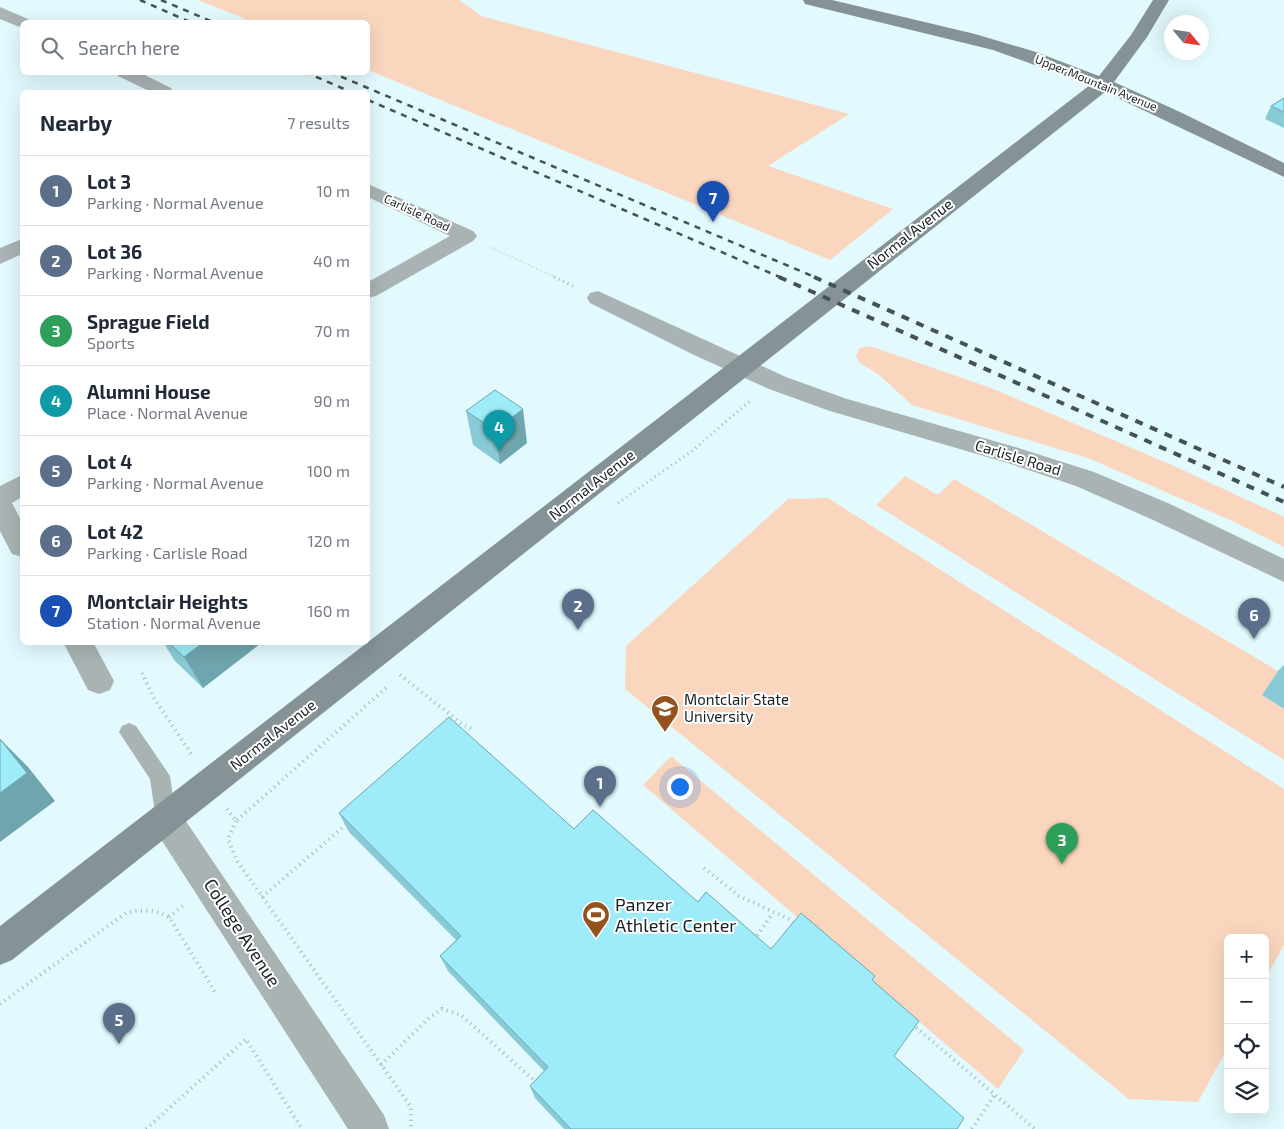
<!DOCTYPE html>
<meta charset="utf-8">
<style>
:root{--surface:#fff;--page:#f2f2f3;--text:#1f2937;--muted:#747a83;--line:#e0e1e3;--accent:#93521e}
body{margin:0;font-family:"Exo 2",sans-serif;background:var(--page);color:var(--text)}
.controls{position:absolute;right:15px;bottom:15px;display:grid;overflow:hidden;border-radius:8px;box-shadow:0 5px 20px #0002}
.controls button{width:45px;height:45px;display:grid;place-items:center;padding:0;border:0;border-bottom:1px solid var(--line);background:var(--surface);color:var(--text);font:25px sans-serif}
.compass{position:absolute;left:1164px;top:15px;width:45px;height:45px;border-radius:50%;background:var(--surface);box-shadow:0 5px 20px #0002;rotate:119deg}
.you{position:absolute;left:679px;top:786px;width:18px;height:18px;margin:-12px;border:4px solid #fff;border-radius:50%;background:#1a73e8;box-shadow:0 0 0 8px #1a73e833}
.badge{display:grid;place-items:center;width:32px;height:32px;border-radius:50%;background:var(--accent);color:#fff;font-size:16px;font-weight:700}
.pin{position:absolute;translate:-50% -41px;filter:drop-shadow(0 1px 2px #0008)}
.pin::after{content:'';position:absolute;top:26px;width:18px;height:15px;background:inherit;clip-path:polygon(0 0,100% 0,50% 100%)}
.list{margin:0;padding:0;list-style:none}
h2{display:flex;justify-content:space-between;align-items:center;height:65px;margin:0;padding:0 20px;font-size:21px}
h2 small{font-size:16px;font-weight:400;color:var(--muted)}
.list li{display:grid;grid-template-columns:32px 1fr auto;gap:15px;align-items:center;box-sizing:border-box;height:70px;padding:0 20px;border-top:1px solid var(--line)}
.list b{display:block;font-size:19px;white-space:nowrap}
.list p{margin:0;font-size:16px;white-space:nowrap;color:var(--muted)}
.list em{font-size:16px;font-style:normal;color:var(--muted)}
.icon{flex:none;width:28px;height:28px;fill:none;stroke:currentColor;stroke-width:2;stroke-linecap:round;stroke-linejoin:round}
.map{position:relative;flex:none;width:1284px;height:1129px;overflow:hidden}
.search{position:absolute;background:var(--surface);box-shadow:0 5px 20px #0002;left:20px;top:20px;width:350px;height:55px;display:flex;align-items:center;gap:12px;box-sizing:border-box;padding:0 18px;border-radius:8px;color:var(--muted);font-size:19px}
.panel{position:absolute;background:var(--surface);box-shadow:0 5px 20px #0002;left:20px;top:90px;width:350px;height:555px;border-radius:8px}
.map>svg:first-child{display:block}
</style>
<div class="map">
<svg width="1284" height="1129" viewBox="0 0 1284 1129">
<rect width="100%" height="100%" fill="#e2f9fd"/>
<g fill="#fad6be">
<path d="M198 0H459L481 16 849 114 768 166 893 209 830 260 368 70V22H253Z"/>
<path d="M870 346 991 388 1174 466 1284 517V547L1232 521 1088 458 912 405 878 374 860 363 856 357 859 348Z"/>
<path d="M905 476 938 495 954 479 1278 671 1262 695 1284 709V760L876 505Z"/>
<path d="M828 498 1284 789V945L1265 979V938H1228V1047L1198 1102 1129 1099 625 689 626 646 788 499Z"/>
<path d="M671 756 1024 1050 998 1089 643 785Z"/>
</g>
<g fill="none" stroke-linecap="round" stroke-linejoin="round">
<path stroke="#a5b7ba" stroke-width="2" stroke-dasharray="0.5 2.5" stroke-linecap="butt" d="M490 247 557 278"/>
<g stroke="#a5b7ba" stroke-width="3" stroke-dasharray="1 4" stroke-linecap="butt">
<path d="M554 277 575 287"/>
<path d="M618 503 692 451 751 400"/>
</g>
<g stroke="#a5b7ba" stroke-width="4" stroke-dasharray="1 4.5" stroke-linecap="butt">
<path d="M142 673 154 698 192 755"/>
<path d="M400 675 462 724 475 730"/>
<path d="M227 809 236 821 386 688"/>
<path d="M236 821 228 839 237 861 411 1107V1129"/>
<path d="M704 868 739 896 789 919 795 924"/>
<path d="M262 897 349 822"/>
<path d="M169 917 184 905"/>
<path d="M754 940 773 913"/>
<path d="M0 1004 126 913C142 909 154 909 169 917L215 992"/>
<path d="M912 1024 1035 1129"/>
<path d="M381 1065 429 1018 442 1009 461 1015 537 1083"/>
<path d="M146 1129 246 1039 302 1129"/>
<path d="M972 1129 995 1094"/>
</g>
<path fill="#a9b3b4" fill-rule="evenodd" d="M129 723 136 726 170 776 176 819 173 826 166 829 159 826 156 819 150 779 119 732 122 726Z"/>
<g fill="#a9b3b4" fill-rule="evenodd">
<path d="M0 7 28 19 30 22H22V28L0 19Z"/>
<path d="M115 72H139L171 88 173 92H151L118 76Z"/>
<path d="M368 184 473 231 477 236 473 241 376 296 368 298V282L450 236 368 197Z"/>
<path d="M22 239V254L0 264V248Z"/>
<path d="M598 291 786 377 847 399 1015 447 1094 472 1170 504 1284 559V582L1151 519 1076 486 1011 464 830 411 769 389 692 354 590 303 587 298 590 293Z"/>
<path d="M22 475V497L12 503 22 522V557L12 554 0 531V486Z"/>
<path d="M63 642H93L114 681 110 690 99 694 88 690Z"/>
<path d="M166 804 177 808 384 1115 389 1129H348L155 830 150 819 155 808Z"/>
</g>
<path fill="#859396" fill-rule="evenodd" d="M803 0H832L975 34 1036 52 1099 76 1131 35 1153 0H1169L1147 37 1114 82 1180 112 1284 163V177L1105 92 12 960 0 965V926L1090 85 993 50 805 4Z"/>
<g stroke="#465153" stroke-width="2.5" stroke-dasharray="6 6" stroke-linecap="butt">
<path d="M140 0 190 22"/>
<path d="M161 0 213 22"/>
<path d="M305 72 351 92"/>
<path d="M330 72 817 278"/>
<path d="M368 100 782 278"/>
</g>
<g stroke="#465153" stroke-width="4" stroke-dasharray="8 8" stroke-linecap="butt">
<path d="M779 277 1284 502"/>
<path d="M814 277 1284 487"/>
</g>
</g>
<g fill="#88cbd6">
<path d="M1284 98V128L1265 119 1271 106Z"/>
<path d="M466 411 527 443 500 464 473 445Z"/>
<path d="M163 642H260L261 643 203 688 175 661Z"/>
<path d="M1284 665V709L1262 695 1278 671Z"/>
<path d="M339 813 574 829 698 902 771 949 873 981 894 1056 957 1129H564L535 1098 530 1086 544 1071 448 971 440 956 456 940 349 832Z"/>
</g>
<g fill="#6fa5ae">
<path d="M523 409 527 443 500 464 495 430Z"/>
<path d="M204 642H260L261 643 203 688 184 657Z"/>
<path d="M0 739 28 767 55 801 0 842Z"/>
</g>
<g fill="#9eecf9" stroke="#6fa5ae">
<path d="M1284 98V112L1271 106Z"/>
<path d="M495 390 523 409 495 430 466 411Z"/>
<path d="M168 642H204L184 657Z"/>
<path d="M449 717 574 829 593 810 698 902 706 892 771 949 801 913 875 976 872 980 919 1021 894 1056 964 1118 957 1129H571L530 1086 548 1067 440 956 461 936 339 813Z"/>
<path d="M0 739 27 773 0 793Z"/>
</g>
<defs>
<symbol id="university-pin" viewBox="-11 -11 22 30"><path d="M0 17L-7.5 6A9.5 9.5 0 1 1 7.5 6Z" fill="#93521e" stroke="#fff"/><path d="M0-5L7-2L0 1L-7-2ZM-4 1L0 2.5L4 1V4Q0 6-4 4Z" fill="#fff"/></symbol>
<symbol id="stadium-pin" viewBox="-11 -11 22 30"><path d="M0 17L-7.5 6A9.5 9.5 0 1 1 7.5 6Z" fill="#93521e" stroke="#fff"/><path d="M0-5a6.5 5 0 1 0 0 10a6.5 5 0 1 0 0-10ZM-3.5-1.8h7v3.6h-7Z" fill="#fff"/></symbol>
</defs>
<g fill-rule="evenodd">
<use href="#university-pin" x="649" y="693" width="32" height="43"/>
<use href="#stadium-pin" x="580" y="899" width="32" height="43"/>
</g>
<g text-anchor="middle" stroke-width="4" stroke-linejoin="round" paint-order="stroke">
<g font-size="12" fill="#192122" stroke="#fff">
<text transform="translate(1096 83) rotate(22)" y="4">Upper Mountain Avenue</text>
<text transform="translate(417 213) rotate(25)" y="4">Carlisle Road</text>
</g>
<g font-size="15" fill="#192122" stroke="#fff">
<text transform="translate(910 234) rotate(-38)" y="5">Normal Avenue</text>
<text transform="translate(1018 458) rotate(17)" y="5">Carlisle Road</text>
<text transform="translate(592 485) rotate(-38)" y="5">Normal Avenue</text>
<text transform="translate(273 735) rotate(-38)" y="5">Normal Avenue</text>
</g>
<g font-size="15" fill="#192122" stroke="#fff" text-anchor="start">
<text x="684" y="705">Montclair State<tspan x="684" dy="17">University</tspan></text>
</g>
<g font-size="18" fill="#192122" stroke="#fff" text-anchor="start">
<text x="615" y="911">Panzer<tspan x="615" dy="21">Athletic Center</tspan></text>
</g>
<g font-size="18" fill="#192122" stroke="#fff">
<text transform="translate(242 933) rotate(57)" y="6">College Avenue</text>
</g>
</g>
</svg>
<div class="controls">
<button>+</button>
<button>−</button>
<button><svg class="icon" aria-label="locate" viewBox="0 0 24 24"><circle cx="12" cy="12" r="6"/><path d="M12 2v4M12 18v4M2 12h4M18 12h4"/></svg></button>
<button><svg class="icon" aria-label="layers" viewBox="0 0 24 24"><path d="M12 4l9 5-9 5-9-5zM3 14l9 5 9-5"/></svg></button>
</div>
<svg class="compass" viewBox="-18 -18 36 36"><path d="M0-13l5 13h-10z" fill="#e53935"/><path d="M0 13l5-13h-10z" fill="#747a83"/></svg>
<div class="you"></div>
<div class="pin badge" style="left:600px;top:807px;background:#5c6f8a">1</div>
<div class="pin badge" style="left:578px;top:630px;background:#5c6f8a">2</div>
<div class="pin badge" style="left:1062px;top:864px;background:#2e9e5b">3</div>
<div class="pin badge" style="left:499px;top:451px;background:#0f9aa8">4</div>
<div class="pin badge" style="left:119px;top:1044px;background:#5c6f8a">5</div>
<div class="pin badge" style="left:1254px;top:639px;background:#5c6f8a">6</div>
<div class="pin badge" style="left:713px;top:222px;background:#1a4fb4">7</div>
<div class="search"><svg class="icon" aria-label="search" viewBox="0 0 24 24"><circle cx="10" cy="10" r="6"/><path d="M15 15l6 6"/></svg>Search here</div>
<section class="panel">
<h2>Nearby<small>7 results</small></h2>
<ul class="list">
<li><span class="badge" style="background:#5c6f8a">1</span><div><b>Lot 3</b><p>Parking · Normal Avenue</p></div><em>10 m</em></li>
<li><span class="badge" style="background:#5c6f8a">2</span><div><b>Lot 36</b><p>Parking · Normal Avenue</p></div><em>40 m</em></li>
<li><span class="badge" style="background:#2e9e5b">3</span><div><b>Sprague Field</b><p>Sports</p></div><em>70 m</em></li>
<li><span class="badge" style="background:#0f9aa8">4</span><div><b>Alumni House</b><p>Place · Normal Avenue</p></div><em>90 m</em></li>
<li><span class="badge" style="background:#5c6f8a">5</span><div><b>Lot 4</b><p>Parking · Normal Avenue</p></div><em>100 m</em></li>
<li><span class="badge" style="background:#5c6f8a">6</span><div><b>Lot 42</b><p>Parking · Carlisle Road</p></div><em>120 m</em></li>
<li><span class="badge" style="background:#1a4fb4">7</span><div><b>Montclair Heights</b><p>Station · Normal Avenue</p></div><em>160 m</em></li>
</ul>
</section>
</div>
